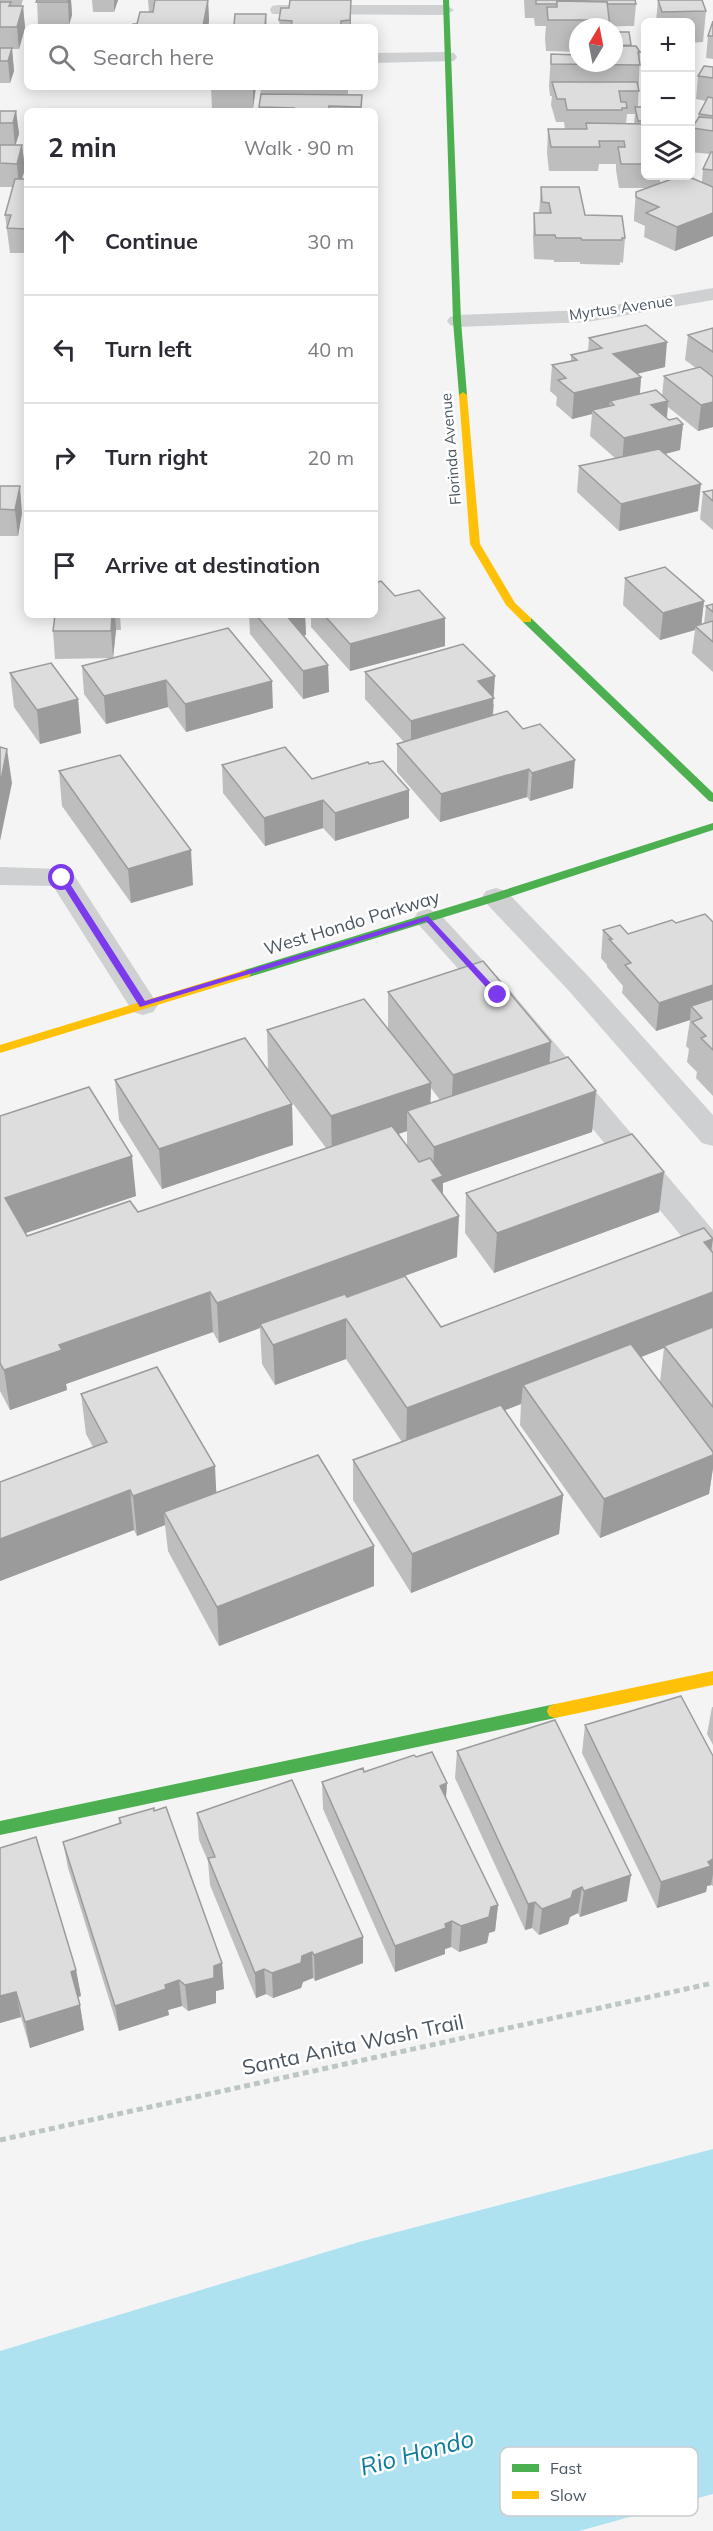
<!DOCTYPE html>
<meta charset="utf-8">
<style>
:root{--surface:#fff;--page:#f7f7f7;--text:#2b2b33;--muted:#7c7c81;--line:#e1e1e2}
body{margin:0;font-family:Mulish,sans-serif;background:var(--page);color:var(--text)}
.controls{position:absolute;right:18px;top:18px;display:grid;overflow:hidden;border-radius:9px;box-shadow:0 3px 15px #0003}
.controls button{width:54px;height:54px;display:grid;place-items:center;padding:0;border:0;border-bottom:2px solid var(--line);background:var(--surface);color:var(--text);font:30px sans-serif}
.compass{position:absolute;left:569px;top:18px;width:54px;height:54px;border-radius:50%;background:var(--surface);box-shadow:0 3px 15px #0003;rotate:10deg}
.stop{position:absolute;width:18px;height:18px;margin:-14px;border:4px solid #7c3aed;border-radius:50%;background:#fff}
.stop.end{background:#7c3aed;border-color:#fff;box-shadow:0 2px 6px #0008}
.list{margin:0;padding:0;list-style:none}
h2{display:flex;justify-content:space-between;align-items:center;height:78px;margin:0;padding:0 24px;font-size:26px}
h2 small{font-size:20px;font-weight:400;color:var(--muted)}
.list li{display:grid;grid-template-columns:39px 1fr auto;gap:18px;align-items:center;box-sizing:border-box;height:108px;padding:0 24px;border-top:2px solid var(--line)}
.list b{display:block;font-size:22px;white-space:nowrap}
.list em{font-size:20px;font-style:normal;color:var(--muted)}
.icon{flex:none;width:33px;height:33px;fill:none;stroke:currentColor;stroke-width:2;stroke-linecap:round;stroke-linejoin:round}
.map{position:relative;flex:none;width:713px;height:2531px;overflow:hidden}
.search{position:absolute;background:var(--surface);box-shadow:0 3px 15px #0003;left:24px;top:24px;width:354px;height:66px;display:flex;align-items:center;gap:15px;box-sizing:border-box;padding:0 21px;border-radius:9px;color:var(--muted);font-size:22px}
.panel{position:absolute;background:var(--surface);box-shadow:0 3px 15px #0003;left:24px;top:108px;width:354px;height:510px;border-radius:9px}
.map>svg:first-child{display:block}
</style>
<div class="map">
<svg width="713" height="2531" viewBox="0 0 713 2531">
<rect width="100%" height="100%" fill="#f4f4f4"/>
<path fill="#aee2f0" d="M713 2149V2494L579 2531H0V2351L359 2242Z"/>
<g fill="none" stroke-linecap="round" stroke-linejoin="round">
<path stroke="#bcc7c4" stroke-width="5" stroke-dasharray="6 4" stroke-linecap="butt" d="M0 2140 713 1983"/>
<g fill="#ced0d2" fill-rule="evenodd">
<path d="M278 5H446L454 10 446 15 272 14 270 10 272 6Z"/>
<path d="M448 52 454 53 457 57 454 61 375 63V53Z"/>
<path d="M0 867 62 869 72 872 158 1005 153 1012 143 1015 133 1012 53 886 0 885Z"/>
<path d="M496 888 506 891 589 977 713 1115V1146L702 1143 569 991 486 903 482 897 486 891Z"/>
<path d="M428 909 438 912 508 988 713 1230V1264L701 1260 488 1002 418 924 414 918 418 912Z"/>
</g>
<path fill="#ced0d2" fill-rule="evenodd" d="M713 288V300L587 322 457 327 450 325 447 321 450 317 457 315 587 310Z"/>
<g fill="#4caf50" fill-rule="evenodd">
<path d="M443 0H449L461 321 467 395 463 398 459 395 453 321Z"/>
<path d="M527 617 531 618 713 793V802L709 801 523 622V618Z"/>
<path d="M713 823V830L500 900 249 977 245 978 239 974 241 971 492 894Z"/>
<path d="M555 1704 561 1706 563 1711 561 1716 555 1718 0 1835V1821Z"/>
</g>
<g fill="#ffc107" fill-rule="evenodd">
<path d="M463 392 467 395 480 544 515 603 531 618V622H523L506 605 470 544 459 395Z"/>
<path d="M245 970 251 974 249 977 0 1053V1045Z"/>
<path d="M713 1671V1685L555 1718 549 1716 547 1711 549 1706 555 1704Z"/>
</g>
</g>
<g fill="#bebebf" fill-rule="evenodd">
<path d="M0 0H23L21 6H23L25 28 19 49H12L14 71 10 83H0Z"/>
<path d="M37 0H71L72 15 69 25 38 24Z"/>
<path d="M92 0H118L114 12H93Z"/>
<path d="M148 0H208L209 21 208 27H132L137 24 149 12Z"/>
<path d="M351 0V27H280L279 20 289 8Z"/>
<path d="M524 0H635L636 4 634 26 578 27V52L546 51 545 38 546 26H535L534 18H525Z"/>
<path d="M658 0 706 11 703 42 690 43V22H656Z"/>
<path d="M235 14H266L267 27H234Z"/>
<path d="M713 21V59L706 58 708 36Z"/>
<path d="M614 32 631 45V46L640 52 638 107H645V176H660V183L702 182 703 169 710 154 690 152V147L692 128 698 118 699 114 706 101 696 99 698 76 713 67V236L675 251 644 237 645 226 634 221V217L636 192 648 188H619L616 170V164H599L598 171H549L547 153 548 129H565L564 122H556L551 105 552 96H550L549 86 551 54 578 63ZM627 114H635L634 124H626Z"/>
<path d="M211 87H256L253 108H212Z"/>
<path d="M261 87H352V89H348V95H362V111H259Z"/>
<path d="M0 111H16L19 134 15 145H22L25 169 22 179H27V253H10L5 215 13 187H0Z"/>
<path d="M541 187 585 215 625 238 623 263 620 262V265L580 264V262H554V260L534 259 533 237 534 213H539Z"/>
<path d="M713 328V427L698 431 668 407 667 418 669 420 683 424 680 450 665 454 698 511 619 531 577 492 579 466 615 458 590 436 592 414 572 419 556 405 557 397 550 391 552 365 571 361V355L588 351 589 338 665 367 637 374 641 377 640 394 662 396 664 376 696 368 685 360 688 335Z"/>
<path d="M0 486 22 513 18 536H0Z"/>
<path d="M713 490V530L700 519 703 492Z"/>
<path d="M625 578 704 601 701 624H704L706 606 713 604V672L692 653 695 630 660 640 623 605Z"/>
<path d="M395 596 445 618V646L350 671 311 627V615H375Z"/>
<path d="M55 615H120L121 630H116L113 658 273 708 186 732 168 707 106 724 84 694 82 666 112 658 55 659 53 631Z"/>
<path d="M249 615H305L306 635 304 636 328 665 329 692 303 699 250 634Z"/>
<path d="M365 672 494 704 493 716 573 788 530 801 527 797 440 822 397 772V744L404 742 365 699Z"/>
<path d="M10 673 78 699 81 733 40 744 14 707Z"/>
<path d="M222 765 312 779 409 818 335 841 323 828 265 846 223 793Z"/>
<path d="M59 771 193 885 131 903 62 806Z"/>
<path d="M713 922V1096L696 1078 697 1072 687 1062 689 1049 686 1046 690 1020 656 1031 622 993 623 986 607 967V965L601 958 603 930 628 934 676 923Z"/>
<path d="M388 992 551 1042 549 1064 596 1091 592 1132 443 1183V1194L457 1257 347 1297 441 1327 712 1251 713 1253V1468L709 1494 600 1538 520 1425 521 1404 505 1410 563 1495 559 1534 411 1593 353 1500V1460L402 1442 346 1359 275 1385 262 1364 260 1328 219 1343 213 1332 66 1384 67 1390 10 1410 0 1391V1116L136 1196 25 1233 27 1236 138 1212 326 1148 268 1070 267 1030 388 1029ZM431 1088 440 1100 430 1103ZM407 1131V1145L398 1134ZM664 1348 660 1382 641 1357Z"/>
<path d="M115 1080 292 1104 293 1145 162 1189 119 1120Z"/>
<path d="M664 1172 659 1212 494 1273 465 1233 466 1193Z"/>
<path d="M81 1394 216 1492 374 1586 219 1646 168 1551 165 1525 137 1536 134 1530 0 1581V1482L93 1447 86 1434Z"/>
<path d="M712 1707H713V1745L707 1734Z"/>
<path d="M585 1725 713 1756V1886L711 1885 707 1886 706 1892 657 1908 582 1753Z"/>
<path d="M457 1751 627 1901 580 1917 578 1913 570 1917 568 1924 539 1935 532 1928 525 1930 455 1778Z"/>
<path d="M416 1757 447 1783 446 1797 498 1905 495 1931 489 1933 487 1943 459 1952 451 1947 445 1949V1954L395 1972 323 1809 322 1782 364 1772Z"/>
<path d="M154 1811 222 1963 224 1989 216 1991V2003L188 2011 182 2006 168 2010 169 2015 119 2031 68 1868 63 1842 119 1824V1818Z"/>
<path d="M197 1813 363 1963 315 1981 313 1978 303 1982 301 1988 273 1998 266 1994 256 1998 210 1885 208 1861 199 1840Z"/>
<path d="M0 1848 76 1970 81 1996 78 1997 84 2030 30 2048 21 2017 0 2023Z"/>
</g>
<g fill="#9b9b9b">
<path d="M68 0H71L72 15 69 25 68 2Z"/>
<path d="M114 0H118L114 12Z"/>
<path d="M208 0 209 21 208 27H203Z"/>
<path d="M351 0V27H350V20Z"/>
<path d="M23 6 25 28 19 49 17 27Z"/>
<path d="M12 48 14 71 10 83 8 61Z"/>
<path d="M253 87H256L253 108Z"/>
<path d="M16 111 19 134 15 147 13 123Z"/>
<path d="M22 145 25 169 19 187 17 164Z"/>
<path d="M713 213V236L675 251 677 227Z"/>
<path d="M667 342 665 367 611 380 613 354Z"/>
<path d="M641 377 639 403 614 405 610 401 609 410H592V414L572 419 574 393Z"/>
<path d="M668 401 666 427 651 405Z"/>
<path d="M713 402V427L698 431 701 405Z"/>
<path d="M683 424 680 450 622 465 624 438Z"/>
<path d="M701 484 698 511 619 531 621 504Z"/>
<path d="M20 486 22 513 18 536 15 510Z"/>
<path d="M704 601 701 628 695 626V630L660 640 663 613Z"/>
<path d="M112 615H115L116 630 113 658 111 631Z"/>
<path d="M285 615H305L306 635 285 640Z"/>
<path d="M445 618V646L350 671V644Z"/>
<path d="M328 665 329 692 303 699V671Z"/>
<path d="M495 676 492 725 411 749V721L478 681Z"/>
<path d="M166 680 168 707 106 724 104 696Z"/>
<path d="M272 681 273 708 186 732 185 704Z"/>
<path d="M78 699 81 733 40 744 37 710Z"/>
<path d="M7 749 12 783 0 841V785Z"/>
<path d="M575 760 573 788 530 801 532 773Z"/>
<path d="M529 769 527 797 440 822 441 794Z"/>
<path d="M409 790V818L335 841V813Z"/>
<path d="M323 800V828L265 846 264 818Z"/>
<path d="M191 850 193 885 131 903 128 869Z"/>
<path d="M713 985V1012L691 1006 690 1020 656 1031 659 1003Z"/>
<path d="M551 1042 548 1082 451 1115 453 1075Z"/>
<path d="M431 1083 430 1123 407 1111V1131L332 1157 331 1116Z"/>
<path d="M596 1091 592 1132 443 1183 442 1217 432 1180H433L434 1147Z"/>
<path d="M292 1104 293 1145 162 1189 159 1149Z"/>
<path d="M132 1156 136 1196 11 1238 5 1198Z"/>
<path d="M664 1172 659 1212 494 1273 497 1233Z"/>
<path d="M459 1216 457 1257 262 1327 260 1324V1328L219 1343 217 1303Z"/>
<path d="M713 1239 707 1279 704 1242Z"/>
<path d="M210 1292 213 1332 66 1384 67 1390 10 1410 4 1370 59 1345Z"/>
<path d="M713 1292V1330L664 1346V1348L533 1399 523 1385 521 1404 406 1448 407 1408Z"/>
<path d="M346 1319V1359L275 1385 273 1345Z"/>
<path d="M713 1455V1468L709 1494 600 1538 604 1499Z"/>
<path d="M215 1466 217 1506 164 1512 165 1525 137 1536 133 1496Z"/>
<path d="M130 1490 134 1530 0 1581V1539Z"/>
<path d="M563 1495 559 1534 411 1593 412 1554Z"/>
<path d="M374 1546V1586L219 1646 217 1607Z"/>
<path d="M447 1783 445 1810 440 1786Z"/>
<path d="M713 1859V1874L711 1885 707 1886 706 1892 657 1908 661 1882Z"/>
<path d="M631 1875 627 1901 580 1917 584 1891Z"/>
<path d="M582 1887 578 1913 570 1917 568 1924 539 1935 542 1909 573 1891Z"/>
<path d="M535 1902 532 1928 525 1930 528 1904Z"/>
<path d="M498 1905 495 1931 489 1933 487 1943 459 1952 461 1926 491 1907Z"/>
<path d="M452 1921 451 1947 445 1949V1954L395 1972V1946Z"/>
<path d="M363 1937V1963L315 1981 314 1955Z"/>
<path d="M312 1952 313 1978 303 1982 301 1988 273 1998 272 1973 302 1956Z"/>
<path d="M222 1963 224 1989 216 1991V2003L188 2011 185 1985 214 1966Z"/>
<path d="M264 1969 266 1994 256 1998 255 1973Z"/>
<path d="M76 1970 81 1996 75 1998 71 1972Z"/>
<path d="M179 1980 182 2006 168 2010 169 2015 119 2031 115 2006 165 1985Z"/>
<path d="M16 1992 21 2017 0 2023V1996Z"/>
<path d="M80 2005 84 2030 30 2048 25 2022Z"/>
</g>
<g fill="#ddddde" stroke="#9b9b9b" stroke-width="1.5">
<path d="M37 0H68V2H36Z"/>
<path d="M155 0H208L203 26 132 27 133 24H137L140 12H153Z"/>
<path d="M290 0H351L350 20 341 21V27H291L292 21 279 20 281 8H289Z"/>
<path d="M536 0H635L636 4H607V2L557 1V4H536Z"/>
<path d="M658 0H702L706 11 662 12Z"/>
<path d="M557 1 607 2 610 27H592L591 20H548L547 7H557Z"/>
<path d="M0 2H11L9 6H23L17 27H0Z"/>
<path d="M235 14H266L265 25H234Z"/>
<path d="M713 21V36H708Z"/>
<path d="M614 32H629L631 45 614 46Z"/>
<path d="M614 46H636L640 52H638L640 65 551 64V54L578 55V63H614Z"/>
<path d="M0 48H12L8 61H0Z"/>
<path d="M704 66 713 67V78L698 76Z"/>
<path d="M552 82H637L639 91H619L621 102H626L627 108H622V110H567L565 99H557Z"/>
<path d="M261 94 362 95 361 107 329 106 328 111H293L294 108 259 107Z"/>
<path d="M708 97 713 98V116L699 114Z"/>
<path d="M635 107H645V121H638Z"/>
<path d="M0 111H16L13 123H0Z"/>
<path d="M699 117 713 118V131L692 128Z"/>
<path d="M586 123 644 124 645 139H643L645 146V164H621L618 147H625L624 141H599L600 147H551L548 129H587Z"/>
<path d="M0 145H22L17 164 0 163Z"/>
<path d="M711 152H713V170L703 169Z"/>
<path d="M680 176H687L713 187V213L677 227 646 213 659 207 636 197V192Z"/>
<path d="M15 179H27V229L7 228 11 215H5Z"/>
<path d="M541 187H579L585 215 622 216 625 238H622V240H582L581 238H556L555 235H535L534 213H551L549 203 542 202Z"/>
<path d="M646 325 667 342 613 354 641 377 574 393 558 380 566 378 552 365 577 360 571 355 602 348 589 338Z"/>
<path d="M713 328V352L688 335Z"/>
<path d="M700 367 713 377V402L701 405 664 376Z"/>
<path d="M656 390 668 401 651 405 669 420 677 418 683 424 624 438 592 410 614 405 610 401Z"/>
<path d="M659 449 701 484 621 504 579 466Z"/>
<path d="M0 486H20L15 510 0 509Z"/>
<path d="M713 490V501L703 492Z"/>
<path d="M665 567 704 601 663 613 625 578Z"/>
<path d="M381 581 395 596 419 590 445 618 350 644 324 615H375V583Z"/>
<path d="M713 604V612L706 606Z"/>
<path d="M55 615H112L111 631H53Z"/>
<path d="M256 615H286L328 665 303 671Z"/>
<path d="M713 621V642L695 626Z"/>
<path d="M228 628 272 681 185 704 166 680 104 696 82 666Z"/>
<path d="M463 644 495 676 478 681 494 698 411 721 365 672Z"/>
<path d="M51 663 78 699 37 710 10 673Z"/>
<path d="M507 711 523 729 540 724 575 760 532 773 529 769 441 794 397 744Z"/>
<path d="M0 747 7 749 0 785Z"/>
<path d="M285 747 312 779 368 762 369 764 383 761 409 790 335 813 323 800 264 818 222 765Z"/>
<path d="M120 755 191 850 128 869 59 771Z"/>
<path d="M705 914 713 922V985L659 1003 625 965 631 963 609 939H612L603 930 620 925 628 934 672 920 676 923Z"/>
<path d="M483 961 551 1042 453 1075 388 992Z"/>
<path d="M364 999 431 1083 331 1116 267 1030Z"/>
<path d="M713 999V1050L701 1038 706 1036 692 1022 702 1018 691 1006Z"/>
<path d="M245 1038 292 1104 159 1149 115 1080Z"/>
<path d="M568 1057 596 1091 434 1147 407 1111Z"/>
<path d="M89 1087 132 1156 5 1198 27 1236 130 1201 138 1212 392 1126 419 1162 430 1158 443 1176 432 1180 459 1216 217 1303 210 1292 59 1345 62 1350 4 1370 0 1363V1116Z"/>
<path d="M632 1134 664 1172 497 1233 466 1193Z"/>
<path d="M704 1228 713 1239 704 1242 713 1253V1292L407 1408 346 1319 273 1345 260 1324 345 1294 347 1297 405 1276 441 1327Z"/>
<path d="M713 1327V1407L664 1346Z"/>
<path d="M631 1344 713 1452V1455L604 1499 523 1385Z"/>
<path d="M157 1367 215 1466 133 1496 130 1490 0 1539V1482L107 1442 81 1394Z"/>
<path d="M501 1405 563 1495 412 1554 353 1460Z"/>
<path d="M318 1455 374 1546 217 1607 164 1512Z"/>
<path d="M681 1696 713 1756V1859L708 1862 711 1866 661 1882 585 1725Z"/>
<path d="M555 1720 631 1875 584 1891 582 1887 573 1891 571 1898 542 1909 535 1902 528 1904 457 1751Z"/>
<path d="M432 1752 447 1783 440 1786 498 1905 491 1907 489 1917 461 1926 452 1921 445 1924 446 1928 395 1946 322 1782 363 1768 364 1772 414 1755 416 1757Z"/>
<path d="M292 1780 363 1937 314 1955 312 1952 302 1956 301 1963 272 1973 264 1969 255 1973 208 1858 215 1857 197 1813Z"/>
<path d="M166 1807 222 1963 214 1966V1978L185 1985 179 1980 165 1985 166 1989 115 2006 63 1842 121 1823 119 1818 154 1808V1811Z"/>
<path d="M36 1837 76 1970 71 1972 80 2005 25 2022 16 1992 0 1996V1848Z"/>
</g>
<path fill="#7c3aed" d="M59 876H65L145 1001 428 916 502 995 495 997 426 921 140 1007 58 878Z"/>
<g text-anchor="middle" stroke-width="5" stroke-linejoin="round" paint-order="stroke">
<g font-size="15" fill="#4a5661" stroke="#fff">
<text transform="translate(621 308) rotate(-8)" y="5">Myrtus Avenue</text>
<text transform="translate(451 449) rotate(-95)" y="5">Florinda Avenue</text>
</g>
<g font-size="18" fill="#4a5661" stroke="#fff">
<text transform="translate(352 923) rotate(-17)" y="6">West Hondo Parkway</text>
</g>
<g font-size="21" fill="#4a5661" stroke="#fff">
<text transform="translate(353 2045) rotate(-12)" y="7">Santa Anita Wash Trail</text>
</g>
<g font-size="24" font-style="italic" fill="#0c7c9b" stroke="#fff">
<text transform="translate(417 2453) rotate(-15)" y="8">Rio Hondo</text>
</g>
</g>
<rect x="500" y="2447" width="198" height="69" rx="9" fill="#fff" stroke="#c9ccd0" stroke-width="1.5"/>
<rect x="512" y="2464" width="27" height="8" fill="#4caf50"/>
<rect x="512" y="2491" width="27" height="8" fill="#ffc107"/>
<g font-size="16" fill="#4a5661">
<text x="550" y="2474">Fast</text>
<text x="550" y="2501">Slow</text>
</g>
</svg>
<div class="controls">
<button>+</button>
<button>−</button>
<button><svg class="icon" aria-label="layers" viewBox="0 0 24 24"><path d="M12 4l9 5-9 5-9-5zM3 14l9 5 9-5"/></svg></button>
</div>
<svg class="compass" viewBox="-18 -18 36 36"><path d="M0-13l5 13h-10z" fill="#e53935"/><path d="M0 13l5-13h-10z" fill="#7c7c81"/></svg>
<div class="stop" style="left:62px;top:878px"></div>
<div class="stop end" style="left:498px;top:995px"></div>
<div class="search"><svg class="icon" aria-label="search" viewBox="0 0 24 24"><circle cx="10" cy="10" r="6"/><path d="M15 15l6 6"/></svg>Search here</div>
<section class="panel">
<h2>2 min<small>Walk · 90 m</small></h2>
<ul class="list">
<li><svg class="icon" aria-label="ahead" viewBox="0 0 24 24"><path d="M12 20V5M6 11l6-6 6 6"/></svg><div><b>Continue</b></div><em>30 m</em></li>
<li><svg class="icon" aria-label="left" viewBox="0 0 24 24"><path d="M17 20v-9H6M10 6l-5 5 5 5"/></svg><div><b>Turn left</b></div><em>40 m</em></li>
<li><svg class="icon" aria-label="right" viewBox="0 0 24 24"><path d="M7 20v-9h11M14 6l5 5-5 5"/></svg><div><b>Turn right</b></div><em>20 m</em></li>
<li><svg class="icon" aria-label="arrive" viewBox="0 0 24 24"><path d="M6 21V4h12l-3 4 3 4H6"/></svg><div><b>Arrive at destination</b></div></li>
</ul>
</section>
</div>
